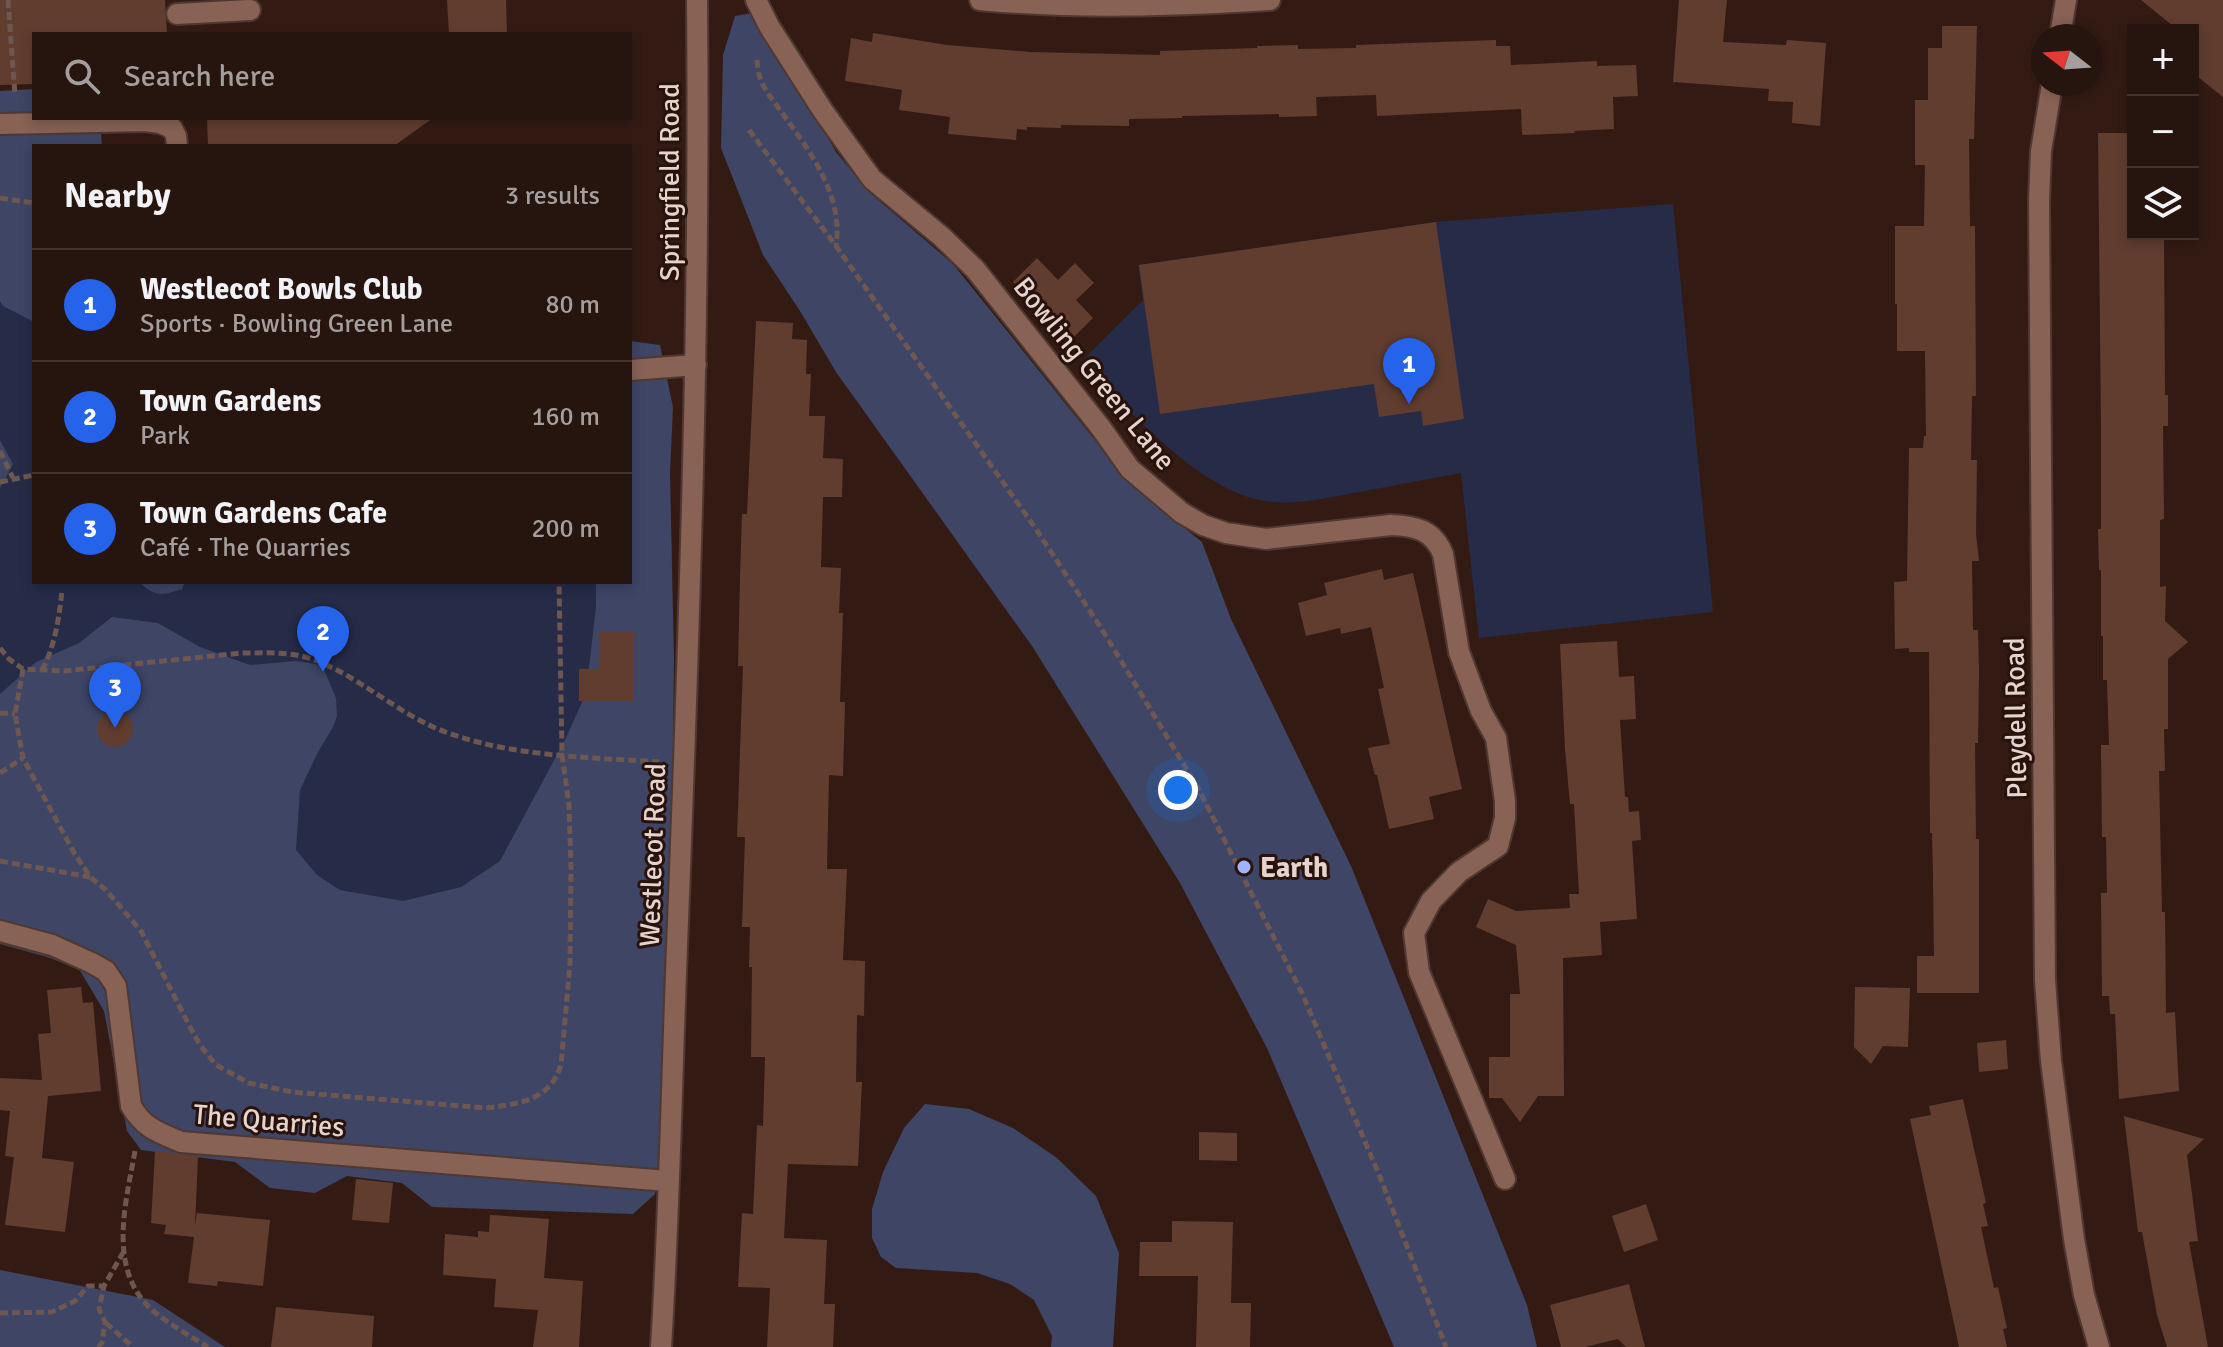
<!DOCTYPE html>
<meta charset="utf-8">
<style>
:root{--surface:#26140e;--page:#2e1d17;--text:#f1f3f6;--muted:#a49e9e;--line:#42332e;--accent:#2563eb}
body{margin:0;font-family:Signika,sans-serif;background:var(--page);color:var(--text)}
.controls{position:absolute;right:24px;top:24px;display:grid;overflow:hidden;border-radius:0px;box-shadow:0 4px 12px #0003}
.controls button{width:72px;height:72px;display:grid;place-items:center;padding:0;border:0;border-bottom:2px solid var(--line);background:var(--surface);color:var(--text);font:40px sans-serif}
.compass{position:absolute;left:2031px;top:24px;width:72px;height:72px;border-radius:50%;background:var(--surface);box-shadow:0 4px 12px #0003;rotate:287deg}
.you{position:absolute;left:1178px;top:790px;width:28px;height:28px;margin:-20px;border:6px solid #fff;border-radius:50%;background:#1a73e8;box-shadow:0 0 0 12px #1a73e833}
.badge{display:grid;place-items:center;width:52px;height:52px;border-radius:50%;background:var(--accent);color:#fff;font-size:26px;font-weight:700}
.pin{position:absolute;translate:-50% -66px;filter:drop-shadow(0 2px 4px #0008)}
.pin::after{content:'';position:absolute;top:42px;width:28px;height:24px;background:inherit;clip-path:polygon(0 0,100% 0,50% 100%)}
.list{margin:0;padding:0;list-style:none}
h2{display:flex;justify-content:space-between;align-items:center;height:104px;margin:0;padding:0 32px;font-size:34px}
h2 small{font-size:26px;font-weight:400;color:var(--muted)}
.list li{display:grid;grid-template-columns:52px 1fr auto;gap:24px;align-items:center;box-sizing:border-box;height:112px;padding:0 32px;border-top:2px solid var(--line)}
.list b{display:block;font-size:30px;white-space:nowrap}
.list p{margin:0;font-size:26px;white-space:nowrap;color:var(--muted)}
.list em{font-size:26px;font-style:normal;color:var(--muted)}
.icon{flex:none;width:44px;height:44px;fill:none;stroke:currentColor;stroke-width:2;stroke-linecap:round;stroke-linejoin:round}
.map{position:relative;flex:none;width:2223px;height:1347px;overflow:hidden}
.search{position:absolute;background:var(--surface);box-shadow:0 4px 12px #0003;left:32px;top:32px;width:600px;height:88px;display:flex;align-items:center;gap:20px;box-sizing:border-box;padding:0 28px;border-radius:0px;color:var(--muted);font-size:30px}
.panel{position:absolute;background:var(--surface);box-shadow:0 4px 12px #0003;left:32px;top:144px;width:600px;height:440px;border-radius:0px}
.map>svg:first-child{display:block}
</style>
<div class="map">
<svg width="2223" height="1347" viewBox="0 0 2223 1347">
<rect width="100%" height="100%" fill="#331b13"/>
<g fill="#262b47">
<path d="M0 145 102 146H34V582H630L634 1166 124 968 0 899Z"/>
<path d="M1673 204 1713 612 1479 638 1461 473C1429 479 1397 485 1365 491 1329 497 1288 509 1251 498 1188 479 1128 408 1081 362L1143 300 1138 265 1436 222Z"/>
</g>
<g fill="#3e4565">
<path d="M752 13 781 55 836 152 869 192 953 264 1132 486 1202 542 1231 619 1351 866 1527 1305 1537 1347H1394L1267 1048 1180 883 1032 646 836 372 800 311 763 255 721 148 723 55 735 16Z"/>
<path d="M34 89V118H100L102 146H34V322L3 306 0 301V91Z"/>
<path d="M630 341 660 345 673 407 670 473 674 660 672 832 663 1115 655 1194 633 1214 432 1207 402 1183 347 1176 315 1193 270 1188 235 1162 141 1150 127 1131 104 1011 79 969 47 957 0 944V694L36 662 79 643 112 617 158 623 200 647 250 665 296 661 322 665 336 698 337 716 333 727 318 752 300 790 296 850 317 875 340 890 403 901 461 887 500 861 566 738 586 693 596 607V582H630Z"/>
<path d="M0 440 13 464 0 488Z"/>
<path d="M139 582H185L182 589C162 596 156 597 139 582Z"/>
<path d="M925 1104 969 1109 1013 1128 1057 1158 1096 1196 1119 1253 1113 1347H1051L1052 1336 1034 1300 1010 1284 977 1273 896 1268 881 1257 872 1238V1209L883 1172 904 1128Z"/>
<path d="M0 1270 153 1300 225 1347H0Z"/>
</g>
<g fill="#613d30">
<path d="M0 0H165L167 34H34V84L0 85Z"/>
<path d="M447 0H506L507 34H449Z"/>
<path d="M1679 0H1727L1723 42 1786 45 1787 40 1826 43 1820 126 1792 123 1793 102 1768 101 1769 89 1673 82Z"/>
<path d="M2141 0H2223V97L2193 73V30H2178Z"/>
<path d="M1942 26H1977L1974 139H1969L1970 226H1975L1976 396H1972L1971 460H1977L1976 533 1979 561H1972L1973 630H1978L1979 672 1978 743H1975L1976 839H1979V993H1917V956H1934L1933 876 1932 833H1930L1929 652H1909V648L1895 649 1894 582 1907 581 1909 448H1923L1924 436H1926L1925 351H1897V304H1895V226H1924L1925 165H1915V100H1928V48H1942Z"/>
<path d="M873 33 947 45 1031 52 1160 55V51L1257 48V46L1298 45V49L1356 48V45L1496 40V46H1510L1511 65 1597 61V66L1636 65 1638 96 1613 97 1614 129 1574 131 1575 133 1522 135 1521 109 1377 116 1376 95 1316 97 1317 116 1279 117V114L1182 116V118L1129 119V126L1061 125V128L1027 127V130L1017 129 1016 140 948 134 950 117 899 110 902 90 845 81 851 38 872 42Z"/>
<path d="M207 118H433L394 146H208Z"/>
<path d="M2098 133H2133V234H2164L2165 395H2168V426H2163L2164 519 2160 520V587L2166 586 2165 621 2188 642 2168 659V729H2164L2165 771H2159L2162 912H2165L2166 1013 2175 1012 2179 1091 2119 1099 2115 1014H2110L2109 996H2102L2101 893H2107L2106 837H2102L2101 745H2109L2107 680H2103V636H2101V570H2099L2098 529H2101V426Z"/>
<path d="M1436 222 1464 419 1423 426 1421 411 1379 417 1374 384 1160 414 1139 265Z"/>
<path d="M1037 258 1058 280 1075 263 1094 283 1076 300 1093 318 1072 339 1049 314 1046 317 1013 282Z"/>
<path d="M756 321 793 323 792 339 807 340 806 374H811L809 416H825L823 458 843 459 842 497H823L821 567 841 568 839 613H843L840 702H845L843 776 829 775 827 869H847L843 960 865 961 864 1016 857 1015 856 1082H862L858 1166 788 1164 784 1238 827 1240 824 1304H835L833 1347H767L770 1288 738 1287 742 1213 753 1214 757 1125 763 1126 765 1057H751L752 967H749L750 927H742L745 837H737L743 666H738L740 577 742 514H747Z"/>
<path d="M1382 569 1384 580 1413 573 1462 789 1429 797 1434 819 1389 829 1377 775H1375L1368 748 1390 744 1378 689 1384 688 1371 627 1341 634 1340 628 1306 636 1298 603 1327 595 1324 583Z"/>
<path d="M599 632H634V701H579V669H599Z"/>
<path d="M1617 641 1619 677 1634 676 1636 719 1620 720 1625 797H1628L1629 812 1639 811 1641 840 1632 841 1637 919 1600 922 1602 955 1563 958 1564 1096H1538L1520 1122 1502 1098H1489V1057H1510V994H1520L1516 945 1476 927 1488 899 1516 911 1570 908 1569 894H1579L1574 804H1570L1565 749 1560 644Z"/>
<circle cx="115" cy="729" r="18"/>
<path d="M81 987 83 1003 93 1002 101 1091 48 1096 42 1158 74 1162 65 1232 5 1225 14 1157 5 1156 10 1111 0 1110V1078L42 1080 38 1034 51 1033 47 990Z"/>
<path d="M1855 987 1910 988 1908 1047 1883 1046 1871 1064 1854 1047Z"/>
<path d="M2006 1040 2008 1069 1979 1072 1977 1043Z"/>
<path d="M1963 1099 1986 1203 1983 1204 1988 1226 1981 1227 1994 1288 1998 1287 2007 1328 2003 1329 2007 1347H1959L1910 1119 1931 1115 1929 1106Z"/>
<path d="M2124 1116 2204 1139 2187 1155 2198 1241 2189 1242 2208 1347H2167L2157 1315 2142 1232H2138Z"/>
<path d="M1199 1132 1237 1133V1161L1199 1160Z"/>
<path d="M155 1151 198 1156 195 1226 197 1213 270 1220 263 1286 218 1281 217 1286 188 1283 194 1237 164 1234 166 1225 151 1223Z"/>
<path d="M356 1179 393 1183 389 1223 352 1220Z"/>
<path d="M1646 1204 1658 1240 1624 1252 1612 1216Z"/>
<path d="M490 1215 549 1219 544 1278 583 1281 579 1347H533L538 1310 494 1307 496 1279 443 1275 445 1234 478 1237V1231L489 1232Z"/>
<path d="M1172 1221 1233 1222 1231 1303H1251L1250 1347H1196L1198 1276H1139L1140 1242H1172Z"/>
<path d="M1629 1284 1645 1347H1626L1618 1339 1585 1347H1561L1550 1305Z"/>
<path d="M276 1307 374 1316 372 1347H271Z"/>
</g>
<g fill="none" stroke-linecap="round" stroke-linejoin="round">
<defs>
<g id="minor">
<path d="M756 0 769 26 823 111 872 179 942 237 975 269 1101 428 1130 469 1182 513 1203 525 1226 533 1266 539 1391 525C1416 526 1433 530 1443 554L1459 652 1481 711 1496 738 1505 801V818L1498 846 1459 872 1431 901 1414 933 1419 972 1505 1179"/>
<path d="M980 0C1077 9 1173 6 1270 0"/>
<path d="M177 14 250 10"/>
<path d="M2060 36 2066 0"/>
<path d="M2052 84 2041 151 2039 200 2045 980 2051 1061 2074 1239 2084 1295 2099 1347"/>
<path d="M0 124 145 121 160 123 172 128 176 136 177 146"/>
<path d="M630 370 696 365"/>
<path d="M0 931 52 945 92 963 106 971 116 986 131 1106C144 1128 157 1132 181 1142L668 1181"/>
<path d="M661 1347C670 1205 672 1063 678 921 690 614 700 307 697 0"/>
</g>
</defs>
<use href="#minor" stroke="#4f3831" stroke-width="24"/>
<g stroke="#6d5750" stroke-width="5" stroke-dasharray="8 4" stroke-linecap="butt">
<path d="M8 0 15 95"/>
<path d="M757 60C758 83 767 92 780 110 808 149 844 194 836 246"/>
<path d="M749 130 836 246 1036 529 1103 631 1198 788 1302 993 1380 1177 1446 1347"/>
<path d="M0 198 34 203"/>
<path d="M0 451 13 478"/>
<path d="M0 482 34 475"/>
<path d="M0 648 9 659 23 669 64 671 242 653C268 653 295 651 320 662 365 681 401 716 448 733 515 757 588 757 659 762"/>
<path d="M23 669 15 714 23 758 73 851 90 877 106 890 141 931 190 1027 200 1045 216 1065 249 1083 292 1092 486 1108C518 1104 550 1101 561 1065L570 964 571 868 569 805 562 755 559 582"/>
<path d="M42 670C55 646 59 618 62 591"/>
<path d="M0 713 15 714"/>
<path d="M0 773 23 758"/>
<path d="M0 861 90 877"/>
<path d="M135 1151C126 1202 107 1268 151 1309 168 1324 189 1335 208 1347"/>
<path d="M0 1313 52 1312 75 1301 88 1286H104"/>
<path d="M106 1323 133 1347"/>
<path d="M98 1347 102 1343 105 1322 99 1309 104 1286 124 1251"/>
</g>
<use href="#minor" stroke="#876255" stroke-width="20"/>
</g>
<circle fill="#a3b2fd" stroke="#29120a" stroke-width="3" cx="1244" cy="867" r="8"/>
<g text-anchor="middle" stroke-width="6" stroke-linejoin="round" paint-order="stroke">
<g font-size="28" fill="#e4d3ce" stroke="#29120a">
<text transform="translate(669 182) rotate(-90)" y="10">Springfield Road</text>
<text transform="translate(1095 373) rotate(51)" y="10">Bowling Green Lane</text>
<text transform="translate(2015 718) rotate(-91)" y="10">Pleydell Road</text>
<text transform="translate(652 855) rotate(-88)" y="10">Westlecot Road</text>
<text transform="translate(269 1120) rotate(5)" y="10">The Quarries</text>
</g>
<g font-size="28" font-weight="bold" fill="#e4d3ce" stroke="#29120a" text-anchor="start">
<text x="1260" y="877">Earth</text>
</g>
</g>
</svg>
<div class="controls">
<button>+</button>
<button>−</button>
<button><svg class="icon" aria-label="layers" viewBox="0 0 24 24"><path d="M12 4l9 5-9 5-9-5zM3 14l9 5 9-5"/></svg></button>
</div>
<svg class="compass" viewBox="-18 -18 36 36"><path d="M0-13l5 13h-10z" fill="#e53935"/><path d="M0 13l5-13h-10z" fill="#a49e9e"/></svg>
<div class="you"></div>
<div class="pin badge" style="left:1409px;top:404px">1</div>
<div class="pin badge" style="left:323px;top:672px">2</div>
<div class="pin badge" style="left:115px;top:728px">3</div>
<div class="search"><svg class="icon" aria-label="search" viewBox="0 0 24 24"><circle cx="10" cy="10" r="6"/><path d="M15 15l6 6"/></svg>Search here</div>
<section class="panel">
<h2>Nearby<small>3 results</small></h2>
<ul class="list">
<li><span class="badge">1</span><div><b>Westlecot Bowls Club</b><p>Sports · Bowling Green Lane</p></div><em>80 m</em></li>
<li><span class="badge">2</span><div><b>Town Gardens</b><p>Park</p></div><em>160 m</em></li>
<li><span class="badge">3</span><div><b>Town Gardens Cafe</b><p>Café · The Quarries</p></div><em>200 m</em></li>
</ul>
</section>
</div>
